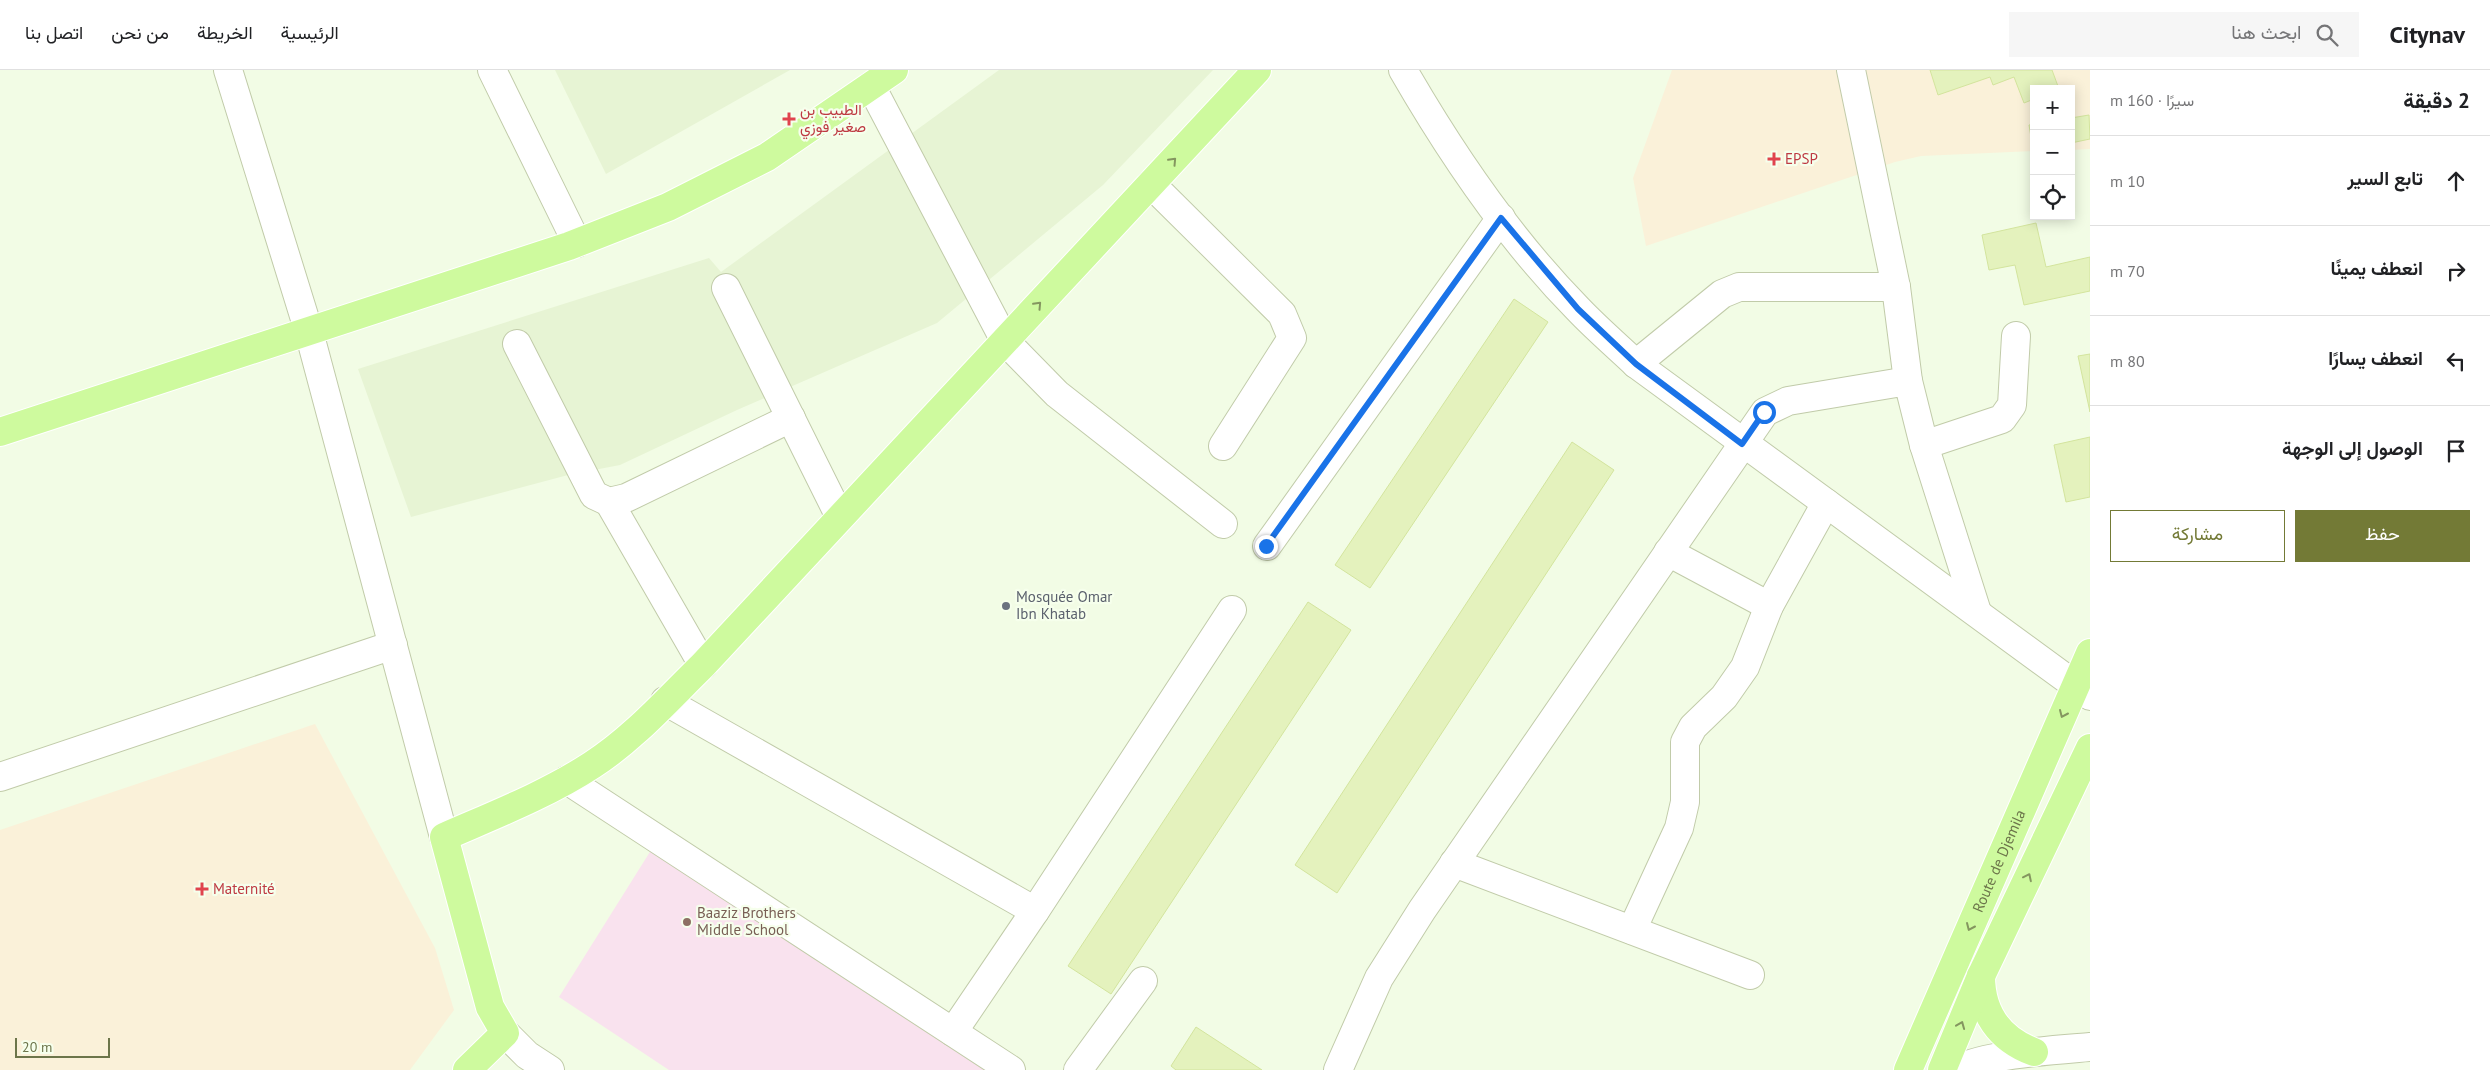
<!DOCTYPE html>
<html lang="ar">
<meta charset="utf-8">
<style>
:root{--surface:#fff;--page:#f6f6f6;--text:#202124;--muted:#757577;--line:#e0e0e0;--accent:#737a36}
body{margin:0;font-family:"PT Sans",Vazirmatn,sans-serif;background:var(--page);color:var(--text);direction:rtl}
.controls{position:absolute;right:15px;top:15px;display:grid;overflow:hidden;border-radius:0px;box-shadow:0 2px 12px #0003}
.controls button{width:45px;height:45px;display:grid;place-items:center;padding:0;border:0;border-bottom:1px solid var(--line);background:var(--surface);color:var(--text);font:25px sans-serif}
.scale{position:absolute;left:15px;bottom:12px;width:95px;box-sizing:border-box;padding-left:5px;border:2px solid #6c754a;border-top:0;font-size:14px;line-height:18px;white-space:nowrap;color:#6c754a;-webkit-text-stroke:4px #f6ffec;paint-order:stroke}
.stop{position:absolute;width:15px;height:15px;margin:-11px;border:4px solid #1a73e8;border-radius:50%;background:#fff}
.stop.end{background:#1a73e8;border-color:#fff;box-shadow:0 1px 5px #0008}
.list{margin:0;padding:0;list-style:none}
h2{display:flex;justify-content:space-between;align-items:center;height:65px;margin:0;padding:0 20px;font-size:21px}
h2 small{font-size:16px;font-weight:400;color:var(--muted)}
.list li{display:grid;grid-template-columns:32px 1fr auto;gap:15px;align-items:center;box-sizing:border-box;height:90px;padding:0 20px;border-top:1px solid var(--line)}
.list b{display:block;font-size:19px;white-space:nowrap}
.list em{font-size:16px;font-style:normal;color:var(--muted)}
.actions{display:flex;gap:10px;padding:15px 20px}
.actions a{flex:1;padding:11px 0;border:1px solid var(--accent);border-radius:0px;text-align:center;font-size:18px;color:var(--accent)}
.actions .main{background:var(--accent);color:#fff}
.icon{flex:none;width:28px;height:28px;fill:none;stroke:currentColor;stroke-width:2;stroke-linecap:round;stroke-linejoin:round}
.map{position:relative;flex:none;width:2090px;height:1000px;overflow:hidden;direction:ltr}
header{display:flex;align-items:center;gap:30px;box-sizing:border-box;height:70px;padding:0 25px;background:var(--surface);border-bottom:1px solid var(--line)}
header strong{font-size:24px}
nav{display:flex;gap:28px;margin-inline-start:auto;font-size:18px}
.search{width:350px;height:45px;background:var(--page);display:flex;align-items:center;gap:12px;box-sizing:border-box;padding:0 18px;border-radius:0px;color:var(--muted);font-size:19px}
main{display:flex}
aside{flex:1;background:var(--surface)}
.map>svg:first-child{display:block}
</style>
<header>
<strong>Citynav</strong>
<div class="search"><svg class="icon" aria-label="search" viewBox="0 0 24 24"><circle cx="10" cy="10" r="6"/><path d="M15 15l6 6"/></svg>ابحث هنا</div>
<nav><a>الرئيسية</a><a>الخريطة</a><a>من نحن</a><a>اتصل بنا</a></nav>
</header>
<main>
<aside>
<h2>2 دقيقة<small>سيرًا · 160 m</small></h2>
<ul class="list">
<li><svg class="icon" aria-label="ahead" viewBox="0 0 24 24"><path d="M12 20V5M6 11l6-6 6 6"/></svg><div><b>تابع السير</b></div><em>10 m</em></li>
<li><svg class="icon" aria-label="right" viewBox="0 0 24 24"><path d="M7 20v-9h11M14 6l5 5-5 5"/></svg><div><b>انعطف يمينًا</b></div><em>70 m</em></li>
<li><svg class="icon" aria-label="left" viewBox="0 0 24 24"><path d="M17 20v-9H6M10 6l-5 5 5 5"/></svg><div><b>انعطف يسارًا</b></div><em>80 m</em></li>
<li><svg class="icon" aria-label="arrive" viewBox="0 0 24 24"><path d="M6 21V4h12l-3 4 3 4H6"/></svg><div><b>الوصول إلى الوجهة</b></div></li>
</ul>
<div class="actions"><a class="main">حفظ</a><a>مشاركة</a></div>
</aside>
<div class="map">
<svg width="2090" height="1000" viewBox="0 0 2090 1000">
<rect width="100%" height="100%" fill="#f2fce5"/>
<g fill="#e7f4d4">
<path d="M555 0H790L606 104Z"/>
<path d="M999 0H1213L1103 115 937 253 737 340 620 395 568 405 411 447 358 299 709 188 721 202Z"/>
</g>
<path fill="#f9e2ee" d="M653 777 996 1000H669L559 927Z"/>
<g fill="#faf1d9">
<path d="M1672 0H2090V79L2071 80V19H2034V81L1921 86 1895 92 1646 176 1633 108Z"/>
<path d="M315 654 435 878 454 940 410 1000H0V760Z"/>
</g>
<g fill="#e4f2bd" stroke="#d3e49d">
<path d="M1930 0H2052L2059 19H2034V29L2024 33 2014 7 1993 15 1990 7 1938 25Z"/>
<path d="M2089 45 2090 69 2071 73V48Z"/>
<path d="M2034 54V79H2033L2029 55Z"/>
<path d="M2036 153 2046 197 2090 187V221L2024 235 2015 195 1989 200 1982 165Z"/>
<path d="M1514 229 1548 252 1370 518 1335 495Z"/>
<path d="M2090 284V342L2078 286Z"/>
<path d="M2090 367V427L2066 432 2054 375Z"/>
<path d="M1572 372 1614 400 1337 823 1295 795Z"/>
<path d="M1308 532 1351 560 1111 924 1068 896Z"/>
<path d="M1196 957 1262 1000H1176L1171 996Z"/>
</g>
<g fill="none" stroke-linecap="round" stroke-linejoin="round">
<defs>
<g id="minor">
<path d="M228 0 309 262 444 767"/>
<path d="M492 0 577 173"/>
<path d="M1403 0C1452 85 1509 169 1578 239 1596 258 1617 276 1636 294L2090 626"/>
<path d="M1851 0 1896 217 1908 311"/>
<path d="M871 16 1005 271 1057 324 1223 454"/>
<path d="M1151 114 1282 244 1292 268 1223 376"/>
<path d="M726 218 840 447"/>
<path d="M517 274 594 425 609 432 626 428 791 348"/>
<path d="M1636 294 1722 224 1739 217H1896"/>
<path d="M1924 375 2002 349 2012 335 2016 266"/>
<path d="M609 432 703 595"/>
<path d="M1267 476 1501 148"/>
<path d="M1668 482 1769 536"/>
<path d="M665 631 1035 841 1232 540"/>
<path d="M0 707 393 575"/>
<path d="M567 710 1011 1000"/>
<path d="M1454 793 1750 905"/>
<path d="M1632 860 1679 758 1685 732V672L1693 657 1724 627 1745 597 1769 536 1826 433"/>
<path d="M953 962 1035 841"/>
<path d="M505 963 527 985 550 1000"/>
<path d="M1078 1000 1143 911"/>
<path d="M1338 1000 1379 908 1422 840 1765 342 1788 331 1908 311 1924 375 1977 542"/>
<path d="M1956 1000C1986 984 2055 980 2090 977"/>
</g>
<g id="major">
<path d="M0 362 569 176 668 137 767 87 894 0"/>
<path d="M1981 906C1981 943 1999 969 2034 982"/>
<path d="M467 1000 505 963 490 937 444 767C494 745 546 725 592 695 634 668 668 629 703 595L1257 0"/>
<path id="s1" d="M1908 1000 2090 583"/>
<path d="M1942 1000 1981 906 2090 678"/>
</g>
</defs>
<use href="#minor" stroke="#c1cba9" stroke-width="30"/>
<use href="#major" stroke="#fff" stroke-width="30"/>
<use href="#minor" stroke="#fff" stroke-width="28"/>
<use href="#major" stroke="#cefa9e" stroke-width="28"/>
</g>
<defs><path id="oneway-chevron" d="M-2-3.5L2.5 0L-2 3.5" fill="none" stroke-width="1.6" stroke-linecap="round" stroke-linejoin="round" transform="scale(1.25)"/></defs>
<g stroke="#84965f">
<use href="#oneway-chevron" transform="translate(1173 91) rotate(-47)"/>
<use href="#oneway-chevron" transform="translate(1038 235) rotate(-47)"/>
<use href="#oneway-chevron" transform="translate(2063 644) rotate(114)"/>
<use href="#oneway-chevron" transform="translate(2028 807) rotate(-64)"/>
<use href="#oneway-chevron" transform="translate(1970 857) rotate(114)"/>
<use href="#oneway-chevron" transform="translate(1961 955) rotate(-68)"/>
</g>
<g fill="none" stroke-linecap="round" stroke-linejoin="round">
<path stroke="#1a73e8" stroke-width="6" d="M1266 476 1501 148 1578 239 1636 294 1742 374 1764 342"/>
</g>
<g fill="#e0444e" stroke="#f6ffec" stroke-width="2">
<path d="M786.5 41.5h5v5h5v5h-5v5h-5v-5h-5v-5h5z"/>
<path d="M1771.5 81.5h5v5h5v5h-5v5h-5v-5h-5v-5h5z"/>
<path d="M199.5 811.5h5v5h5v5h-5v5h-5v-5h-5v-5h5z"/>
</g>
<circle fill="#6b7280" stroke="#f6ffec" stroke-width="2" cx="1006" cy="536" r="5"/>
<circle fill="#8d6e63" stroke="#f6ffec" stroke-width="2" cx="687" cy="852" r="5"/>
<g text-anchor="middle" stroke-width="4.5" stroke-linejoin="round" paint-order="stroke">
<g font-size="15" fill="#be3a42" stroke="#f6ffec" text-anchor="start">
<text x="800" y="45">الطبيب بن<tspan x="800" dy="17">صغير فوزي</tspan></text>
<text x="1785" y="94">EPSP</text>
<text x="213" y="824">Maternité</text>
</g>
<g font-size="15" fill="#5b616d" stroke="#f6ffec" text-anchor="start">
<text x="1016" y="532">Mosquée Omar<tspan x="1016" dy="17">Ibn Khatab</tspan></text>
</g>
<g font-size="15" fill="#6c754a" stroke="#f6ffec">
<text dy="5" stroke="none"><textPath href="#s1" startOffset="228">Route de Djemila</textPath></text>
</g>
<g font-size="15" fill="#785e54" stroke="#f6ffec" text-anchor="start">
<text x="697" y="848">Baaziz Brothers<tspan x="697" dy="17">Middle School</tspan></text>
</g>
</g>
</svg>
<div class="controls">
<button>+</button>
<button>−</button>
<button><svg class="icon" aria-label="locate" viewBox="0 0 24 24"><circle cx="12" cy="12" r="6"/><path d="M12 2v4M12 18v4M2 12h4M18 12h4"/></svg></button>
</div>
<div class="scale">20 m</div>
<div class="stop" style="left:1764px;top:342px"></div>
<div class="stop end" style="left:1266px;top:476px"></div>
</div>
</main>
